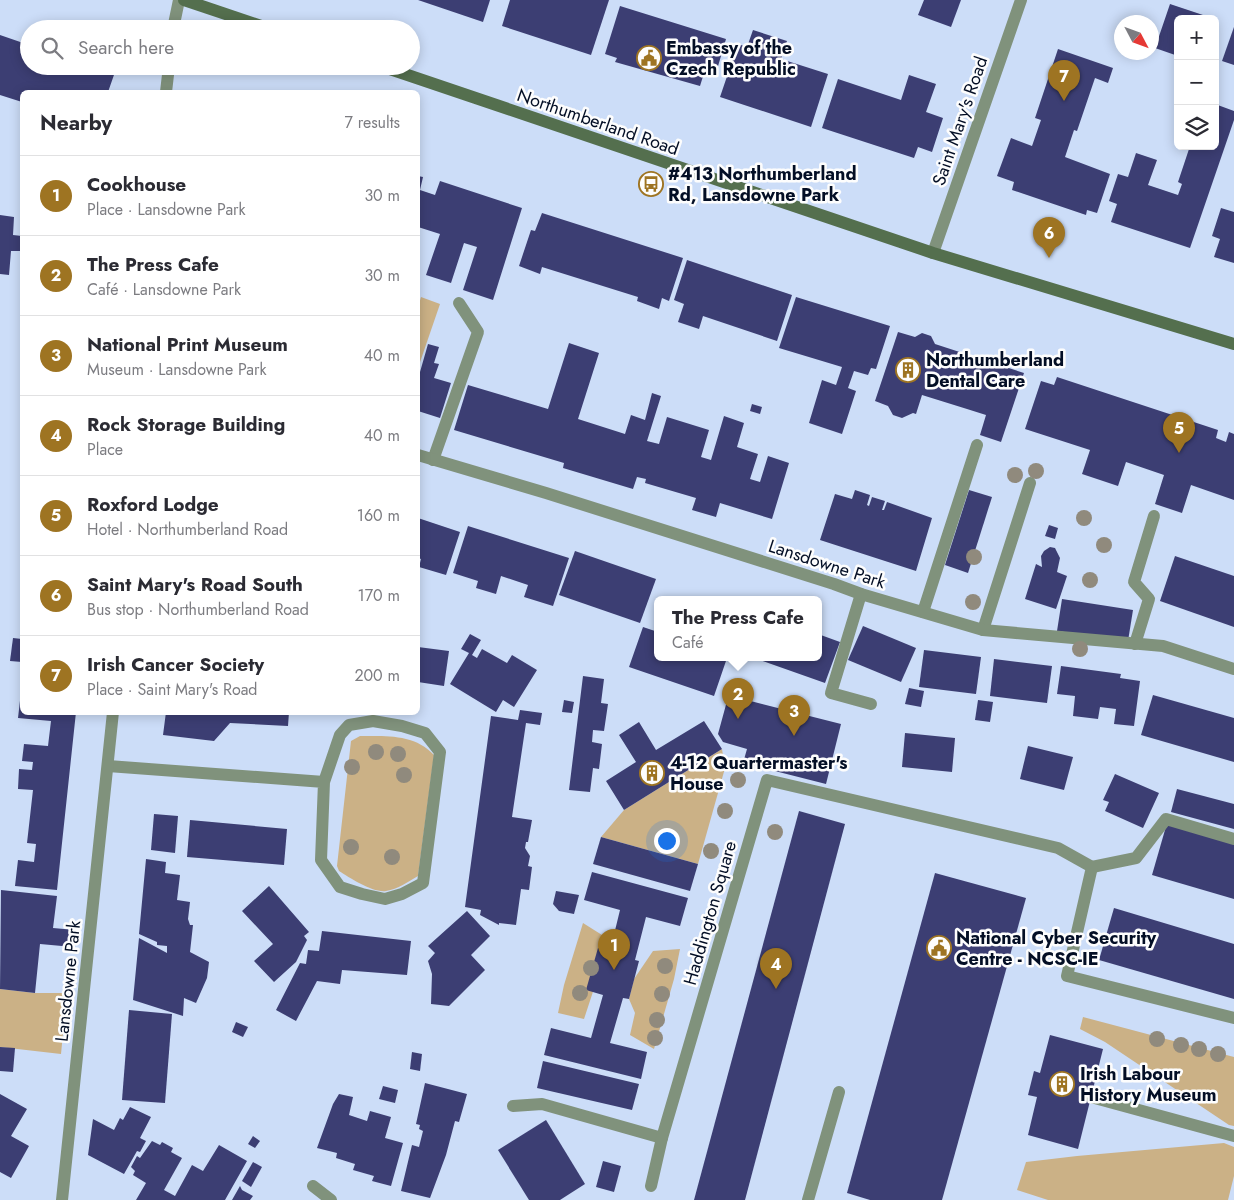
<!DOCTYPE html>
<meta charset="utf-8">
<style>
:root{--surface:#fff;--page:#f2f2f3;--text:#2b2b33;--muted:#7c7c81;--line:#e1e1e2;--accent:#9e7422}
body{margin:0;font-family:Jost,sans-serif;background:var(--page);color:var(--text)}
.controls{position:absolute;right:15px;top:15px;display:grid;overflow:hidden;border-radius:8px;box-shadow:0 2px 12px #0003}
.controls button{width:45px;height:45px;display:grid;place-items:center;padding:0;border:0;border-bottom:1px solid var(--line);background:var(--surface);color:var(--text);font:25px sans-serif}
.compass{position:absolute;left:1114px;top:15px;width:45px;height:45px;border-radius:50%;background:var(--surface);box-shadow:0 2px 12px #0003;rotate:131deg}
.you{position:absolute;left:666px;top:840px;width:18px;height:18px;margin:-12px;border:4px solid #fff;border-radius:50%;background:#1a73e8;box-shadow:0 0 0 8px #1a73e833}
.badge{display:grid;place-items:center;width:32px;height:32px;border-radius:50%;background:var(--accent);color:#fff;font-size:16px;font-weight:700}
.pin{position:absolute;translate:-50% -41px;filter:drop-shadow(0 1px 2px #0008)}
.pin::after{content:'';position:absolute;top:26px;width:18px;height:15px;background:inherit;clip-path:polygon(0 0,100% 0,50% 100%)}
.popup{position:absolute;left:654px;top:596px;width:168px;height:65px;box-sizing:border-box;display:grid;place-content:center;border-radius:8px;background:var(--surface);filter:drop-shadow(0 1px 4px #0005);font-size:16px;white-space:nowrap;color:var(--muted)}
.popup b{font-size:19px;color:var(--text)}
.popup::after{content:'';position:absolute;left:50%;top:100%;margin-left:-10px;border:10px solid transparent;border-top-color:var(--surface)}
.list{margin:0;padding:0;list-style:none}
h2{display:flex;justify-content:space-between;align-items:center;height:65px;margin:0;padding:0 20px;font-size:21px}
h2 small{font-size:16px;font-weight:400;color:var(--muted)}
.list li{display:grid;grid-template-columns:32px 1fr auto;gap:15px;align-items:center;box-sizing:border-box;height:80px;padding:0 20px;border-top:1px solid var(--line)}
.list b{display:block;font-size:19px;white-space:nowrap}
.list p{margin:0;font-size:16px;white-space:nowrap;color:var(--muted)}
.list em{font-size:16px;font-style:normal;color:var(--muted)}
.icon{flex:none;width:28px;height:28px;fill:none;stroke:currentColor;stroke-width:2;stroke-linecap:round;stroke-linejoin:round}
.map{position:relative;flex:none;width:1234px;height:1200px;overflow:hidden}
.search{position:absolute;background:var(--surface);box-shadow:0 2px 12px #0003;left:20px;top:20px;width:400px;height:55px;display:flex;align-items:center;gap:12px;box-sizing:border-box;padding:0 18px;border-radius:28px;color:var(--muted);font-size:19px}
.panel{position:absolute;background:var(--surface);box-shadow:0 2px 12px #0003;left:20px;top:90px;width:400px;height:625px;border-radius:8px}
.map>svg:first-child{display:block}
</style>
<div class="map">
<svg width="1234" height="1200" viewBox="0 0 1234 1200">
<rect width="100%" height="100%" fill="#ccddf8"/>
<g fill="#cbb186">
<path d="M421 297 440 304 418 368V307Z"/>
<path d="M360 736C387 736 415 734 434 755L418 876C408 882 398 889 386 891 373 893 350 878 339 871L337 866 351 741Z"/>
<path d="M722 749 725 768 698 864 601 837 624 810Z"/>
<path d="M583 923 610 940 611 937 584 1019 558 1013 564 985Z"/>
<path d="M680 949 674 979 654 1049 630 1035 635 1013 629 999 634 979 653 951Z"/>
<path d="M0 989 35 993H67L61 1054 0 1047Z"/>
<path d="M1083 1017 1234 1057V1126L1229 1125 1105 1042 1080 1029Z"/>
<path d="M1224 1143 1234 1147V1176L1228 1200H1048L1017 1190 1026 1162 1077 1156Z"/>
</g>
<g fill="#3c3e73">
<path d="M418 0H490L483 22Z"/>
<path d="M510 0H609L591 55 502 26Z"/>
<path d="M924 0H961L951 27 918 15Z"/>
<path d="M1170 4 1212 18 1178 19V56L1155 48Z"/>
<path d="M620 6 726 39 716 73 705 70 700 86 615 62 617 58 605 54Z"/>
<path d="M1234 27V65L1222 61Z"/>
<path d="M753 30 787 41 781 59 828 74 811 127 720 97 738 44 747 47Z"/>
<path d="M0 35 29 45V66H97L115 72 108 92H22V102L0 95Z"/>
<path d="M1058 49 1113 68 1108 83 1095 78 1077 131 1074 130 1065 157 1110 174 1097 213 1087 210 1086 215 1012 190 1014 182 997 176 1011 138 1032 146 1041 120 1035 118Z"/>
<path d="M909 75 936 84 926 112 943 118 932 152 918 147 914 158 822 128 838 79 901 100Z"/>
<path d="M1215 104 1234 111V120L1190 248 1111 222 1117 204 1109 201 1118 174 1128 177 1136 153 1157 160 1148 185 1178 195 1182 184 1178 182 1190 146H1215Z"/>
<path d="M418 176 423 177 420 190 435 195 440 181 522 208 493 300 463 290 477 247 464 243 451 283 426 275 440 234 418 227Z"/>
<path d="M1221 208 1234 212V263L1214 257 1220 239 1212 236Z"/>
<path d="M542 213 683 258 669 301 662 298 659 309 637 301 638 297 542 267 540 274 519 266 531 230 535 231Z"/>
<path d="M0 215 14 217 13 235 22 236V251H11L9 275 0 274Z"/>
<path d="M687 260 792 295 777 341 703 316 699 329 678 322 684 304 674 300Z"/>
<path d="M796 297 890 326 876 369 871 368 868 375 854 371 848 388 856 391 842 434 809 423 822 380 836 385 842 367 779 348Z"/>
<path d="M898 332 915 337 922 333 931 336 935 344 1024 373 1001 442 980 435 986 415 967 409 922 395 916 414 913 413 902 418 893 415 888 406 875 401Z"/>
<path d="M569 343 599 353 578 419 625 434 631 415 645 420 652 393 661 396 647 441 659 444 667 417 709 430 701 457 711 460 724 416 744 423 737 447 758 454 750 479 760 482 768 456 789 463 772 519 720 503 716 517 692 510 696 498 645 483 646 479 637 477 633 489 563 468 564 463 454 430 468 385 548 409Z"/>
<path d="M428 344 439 347 434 363 439 364 434 378 451 383 440 418 418 411V379Z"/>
<path d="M1057 377 1218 430 1216 438 1226 442 1229 432 1234 434V500L1191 485 1182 513 1155 504 1164 475 1126 462 1118 486 1082 474 1090 450 1025 429 1041 381 1054 385Z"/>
<path d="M752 404 762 407 760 414 750 411Z"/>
<path d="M855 490 870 495 867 505 869 506 872 497 885 501 882 510H884L887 502 932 518 916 571 820 540 835 494 852 499Z"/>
<path d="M969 490 992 497 968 573 945 565Z"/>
<path d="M418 518 460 532 446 575 419 567 421 559 418 558Z"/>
<path d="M1049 525 1058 528 1055 539 1045 536Z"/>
<path d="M468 526 569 558 553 606 524 597 528 585 501 576 496 594 476 588 478 581 453 573Z"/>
<path d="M1050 547 1055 548 1060 558 1057 572 1067 576 1056 609 1025 599 1036 564 1042 567 1041 556 1044 551Z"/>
<path d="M575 551 656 579 640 623 559 595Z"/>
<path d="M1175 556 1234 576V627L1160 601Z"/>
<path d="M1062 599 1133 610 1128 641 1057 631Z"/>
<path d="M863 626 916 648 901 682 848 660Z"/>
<path d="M643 627 658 632V658H727L714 696 629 667Z"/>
<path d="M470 634 481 640 472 655 477 658 482 649 507 663 512 655 537 670 514 707 503 700 496 712 450 684 469 653 461 649Z"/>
<path d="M818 634 840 642 825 683 754 658H818Z"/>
<path d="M13 638 22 639V662L10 661Z"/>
<path d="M418 647 449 651 444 686 418 682Z"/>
<path d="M924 650 981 657 976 694 919 687Z"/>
<path d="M994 659 1052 666 1047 703 990 696Z"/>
<path d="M1061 666 1121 674 1120 678 1140 681 1134 726 1114 724 1116 709 1100 707 1098 719 1073 716 1075 696 1057 694Z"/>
<path d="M583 676 604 679 601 703 608 704 604 731 593 730 592 742 602 744 599 769 593 768 590 792 569 790Z"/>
<path d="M909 688 924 691 921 707 905 704Z"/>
<path d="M21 692H22V712H76L57 890 15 886 18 860 34 862 36 844 27 843 33 790 18 789 19 769 32 770 33 762 22 761 24 744 48 746 51 721 18 718Z"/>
<path d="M1153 695 1234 718V762L1141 735Z"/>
<path d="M735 697 841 724 826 784 743 763 747 749 723 742 718 734 727 701Z"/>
<path d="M564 700 574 702 572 713 562 712Z"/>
<path d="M978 700 993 702 990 722 975 720Z"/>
<path d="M520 710 542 713 540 725 526 723 512 817 532 820 528 842H526L525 848 530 856 528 866 532 867 529 890 521 889 516 925 499 923V925L480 915 481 910 465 907 491 716 518 720Z"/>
<path d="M166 712H289L288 726 230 723 214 741 163 735Z"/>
<path d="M704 721 722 749 624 810 606 781 636 762 619 735 639 722 656 750Z"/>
<path d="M905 733 955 738 952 772 902 767Z"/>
<path d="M1028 746 1073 757 1064 790 1020 779Z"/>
<path d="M1115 774 1159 793 1143 828 1105 811 1109 802 1103 800Z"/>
<path d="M1177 789 1234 804V829L1171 812Z"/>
<path d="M799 811 845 824 745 1200H694Z"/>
<path d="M154 814 178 816 175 853 151 850Z"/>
<path d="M190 820 287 829 284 865 187 857Z"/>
<path d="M1167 823 1234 843V899L1152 875Z"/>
<path d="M601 837 698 864 690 891 593 864Z"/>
<path d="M146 859 166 862 165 873 180 875 177 900 190 902 188 919 190 925H193L190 952 209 962 207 978 196 1003 184 998 183 1016 133 1000 139 938 167 953V946L157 945V942L139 934Z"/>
<path d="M592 872 688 898 680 926 646 917 635 960 639 961 629 999 623 998 610 1043 647 1052 641 1079 544 1055 551 1028 591 1038 603 995 586 990 598 948 610 951 620 910 584 900Z"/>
<path d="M935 873 1026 898 942 1200H870L847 1193Z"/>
<path d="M269 886 309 932 304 936 307 940 296 962 274 982 254 961 273 944 242 911Z"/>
<path d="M1 890 57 896 53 928 75 930 73 947 40 944 35 993 0 989Z"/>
<path d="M556 891 579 895 574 914 559 911 553 904Z"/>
<path d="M1114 908 1234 944V999L1099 960Z"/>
<path d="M467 911 490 936 471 955 485 970 449 1006 431 1004 432 974 428 961 435 953 428 946Z"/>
<path d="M322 931 411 941 407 975 342 970 340 984 317 981 296 1021 276 1010 300 963 306 964 308 950 319 951Z"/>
<path d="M129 1010 172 1014 165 1103 122 1100Z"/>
<path d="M236 1022 248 1027 243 1037 232 1032Z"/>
<path d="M1050 1035 1103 1049 1078 1149 1028 1135 1037 1097 1028 1095 1034 1071 1040 1073Z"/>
<path d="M0 1047 15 1048 13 1072 0 1071Z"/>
<path d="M412 1052 422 1054 420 1071 410 1069Z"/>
<path d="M543 1061 639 1084 632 1110 537 1088Z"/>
<path d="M425 1083 467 1094 459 1122 455 1121 446 1155 430 1198 401 1191 412 1145 419 1147 423 1131 419 1129 420 1125 416 1124Z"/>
<path d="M383 1086 398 1090 395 1103 379 1099Z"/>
<path d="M0 1094 27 1109 11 1136 29 1146 11 1178 0 1172Z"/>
<path d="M339 1094 353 1097 349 1115 367 1121 370 1111 391 1117 385 1138 403 1143 391 1186 372 1181 374 1176 353 1170 355 1164 336 1158 337 1153 317 1148 333 1104Z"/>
<path d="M130 1107 151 1117 140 1138 146 1141 140 1152 137 1151 124 1174 88 1155 93 1119 114 1130 120 1118 123 1120Z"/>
<path d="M546 1120 585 1184 560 1200H529L498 1150Z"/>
<path d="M253 1136 260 1141 255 1148 248 1144Z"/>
<path d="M152 1141 160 1145 162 1142 173 1148 171 1152 182 1158 164 1190 175 1196 192 1165 203 1171 219 1145 247 1161 225 1200H136L146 1183 133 1175 135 1171 131 1167 137 1156 140 1158Z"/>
<path d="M603 1161 621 1166 614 1192 596 1187Z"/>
<path d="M253 1162 262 1167 251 1187 242 1181Z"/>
<path d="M240 1186 242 1190 253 1196 250 1200H232Z"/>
</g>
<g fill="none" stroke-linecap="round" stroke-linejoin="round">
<g stroke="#80927c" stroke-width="12">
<path d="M433 460 478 332 459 303"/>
<path d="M861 594 831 693 871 704"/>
<path d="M923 612 977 445"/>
<path d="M983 630 1030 483"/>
<path d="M1135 644 1149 599 1134 582 1154 516"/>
<path d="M1092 867 1136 858 1166 819 1234 839"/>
<path d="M513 1106 542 1104 662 1138"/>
<path d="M651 1186 662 1138 767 780 1058 848 1092 867 1067 976 1234 1018"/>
<path d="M808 1200 839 1092"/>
</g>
<path stroke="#80927c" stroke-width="12" d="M1091 1097 1234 1136"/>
<g stroke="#80927c" stroke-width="12">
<path d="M173 29 179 0"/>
<path d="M166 92 169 66"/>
<path d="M418 455 546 493 834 584 861 594 983 630 1163 646 1234 669"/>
<path d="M108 766 324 782 321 860 340 887 362 894 385 899 402 894 423 883 440 752 425 733 402 726 373 721 349 725 340 735 324 782"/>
<path d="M313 1186 331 1200"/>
<path d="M62 1200 113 712"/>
</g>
<path stroke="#80927c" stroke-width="12" d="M933 253 1021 0"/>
<g stroke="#546f4e" stroke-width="12">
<path d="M184 0 270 29"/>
<path d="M381 66 933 253 1234 344"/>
</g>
</g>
<g fill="#908a7d">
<circle cx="1036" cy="471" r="8"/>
<circle cx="1015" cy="475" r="8"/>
<circle cx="1084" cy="518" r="8"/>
<circle cx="1104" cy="545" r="8"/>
<circle cx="974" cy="557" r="8"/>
<circle cx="1090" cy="580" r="8"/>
<circle cx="973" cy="602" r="8"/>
<circle cx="1080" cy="649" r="8"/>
<circle cx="376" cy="752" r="8"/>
<circle cx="398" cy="754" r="8"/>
<circle cx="352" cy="767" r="8"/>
<circle cx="404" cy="775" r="8"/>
<circle cx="738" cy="780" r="8"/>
<circle cx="725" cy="811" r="8"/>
<circle cx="775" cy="832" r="8"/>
<circle cx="351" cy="847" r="8"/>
<circle cx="711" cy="851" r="8"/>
<circle cx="392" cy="857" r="8"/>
<circle cx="665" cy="966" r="8"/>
<circle cx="591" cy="968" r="8"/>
<circle cx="580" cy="993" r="8"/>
<circle cx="662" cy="994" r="8"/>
<circle cx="657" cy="1020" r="8"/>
<circle cx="655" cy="1038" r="8"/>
<circle cx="1157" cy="1039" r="8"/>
<circle cx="1181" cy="1045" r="8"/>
<circle cx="1199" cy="1049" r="8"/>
<circle cx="1218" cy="1054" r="8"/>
</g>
<defs>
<symbol id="civic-ring" viewBox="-11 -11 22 22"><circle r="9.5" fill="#fdfdfd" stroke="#9e7422" stroke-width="1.5"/><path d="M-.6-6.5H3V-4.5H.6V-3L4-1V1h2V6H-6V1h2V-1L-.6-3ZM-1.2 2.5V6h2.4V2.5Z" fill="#9e7422"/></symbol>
<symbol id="bus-ring" viewBox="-11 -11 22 22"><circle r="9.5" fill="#fdfdfd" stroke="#9e7422" stroke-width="1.5"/><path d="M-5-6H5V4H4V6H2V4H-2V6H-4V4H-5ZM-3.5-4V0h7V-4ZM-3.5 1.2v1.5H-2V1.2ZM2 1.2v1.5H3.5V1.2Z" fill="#9e7422"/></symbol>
<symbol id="building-ring" viewBox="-11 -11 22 22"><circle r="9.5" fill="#fdfdfd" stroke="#9e7422" stroke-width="1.5"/><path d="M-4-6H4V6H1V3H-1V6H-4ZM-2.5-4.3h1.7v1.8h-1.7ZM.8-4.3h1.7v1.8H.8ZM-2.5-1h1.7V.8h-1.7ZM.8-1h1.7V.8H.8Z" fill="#9e7422"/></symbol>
</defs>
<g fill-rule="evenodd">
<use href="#civic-ring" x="635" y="44" width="28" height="28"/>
<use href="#bus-ring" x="637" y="170" width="28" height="28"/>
<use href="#building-ring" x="894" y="356" width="28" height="28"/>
<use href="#building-ring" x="638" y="759" width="28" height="28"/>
<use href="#civic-ring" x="925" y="934" width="28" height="28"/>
<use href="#building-ring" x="1048" y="1070" width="28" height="28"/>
</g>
<g text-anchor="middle" stroke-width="5" stroke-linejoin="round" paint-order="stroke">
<g font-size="18" font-weight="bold" fill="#030e25" stroke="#fdfdfd" text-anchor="start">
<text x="666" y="54">Embassy of the<tspan x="666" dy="21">Czech Republic</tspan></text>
<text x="668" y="180">#413 Northumberland<tspan x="668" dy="21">Rd, Lansdowne Park</tspan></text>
<text x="926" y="366">Northumberland<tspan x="926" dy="21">Dental Care</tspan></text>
<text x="670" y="769">4-12 Quartermaster's<tspan x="670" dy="21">House</tspan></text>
<text x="956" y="944">National Cyber Security<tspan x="956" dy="21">Centre - NCSC-IE</tspan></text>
<text x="1080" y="1080">Irish Labour<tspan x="1080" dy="21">History Museum</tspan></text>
</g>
<g font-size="18" fill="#030e25" stroke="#fdfdfd">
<text transform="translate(960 121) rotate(-71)" y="6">Saint Mary's Road</text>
<text transform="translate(598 122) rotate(19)" y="6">Northumberland Road</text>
<text transform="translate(827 564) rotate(18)" y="6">Lansdowne Park</text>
<text transform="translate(710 913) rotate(-74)" y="6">Haddington Square</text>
<text transform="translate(68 981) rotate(-84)" y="6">Lansdowne Park</text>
</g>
</g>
</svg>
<div class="controls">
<button>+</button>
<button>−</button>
<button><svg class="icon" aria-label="layers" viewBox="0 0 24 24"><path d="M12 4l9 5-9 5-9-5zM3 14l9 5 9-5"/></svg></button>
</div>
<svg class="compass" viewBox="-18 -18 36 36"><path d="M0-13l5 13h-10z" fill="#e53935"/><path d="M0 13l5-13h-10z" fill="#7c7c81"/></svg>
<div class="you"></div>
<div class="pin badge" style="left:614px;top:970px">1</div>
<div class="pin badge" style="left:738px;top:719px">2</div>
<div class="popup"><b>The Press Cafe</b>Café</div>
<div class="pin badge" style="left:794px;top:736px">3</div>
<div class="pin badge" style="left:776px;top:989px">4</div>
<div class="pin badge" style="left:1179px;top:453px">5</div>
<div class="pin badge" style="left:1049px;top:258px">6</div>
<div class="pin badge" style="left:1064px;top:101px">7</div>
<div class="search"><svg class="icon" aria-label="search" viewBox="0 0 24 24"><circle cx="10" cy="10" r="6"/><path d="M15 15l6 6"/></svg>Search here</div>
<section class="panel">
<h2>Nearby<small>7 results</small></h2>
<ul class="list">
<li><span class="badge">1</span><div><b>Cookhouse</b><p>Place · Lansdowne Park</p></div><em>30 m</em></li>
<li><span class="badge">2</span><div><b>The Press Cafe</b><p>Café · Lansdowne Park</p></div><em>30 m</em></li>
<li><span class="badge">3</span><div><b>National Print Museum</b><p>Museum · Lansdowne Park</p></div><em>40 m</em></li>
<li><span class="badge">4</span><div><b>Rock Storage Building</b><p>Place</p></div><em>40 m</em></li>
<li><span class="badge">5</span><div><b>Roxford Lodge</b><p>Hotel · Northumberland Road</p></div><em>160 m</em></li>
<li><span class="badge">6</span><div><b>Saint Mary's Road South</b><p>Bus stop · Northumberland Road</p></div><em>170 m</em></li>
<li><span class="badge">7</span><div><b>Irish Cancer Society</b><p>Place · Saint Mary's Road</p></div><em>200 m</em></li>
</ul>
</section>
</div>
